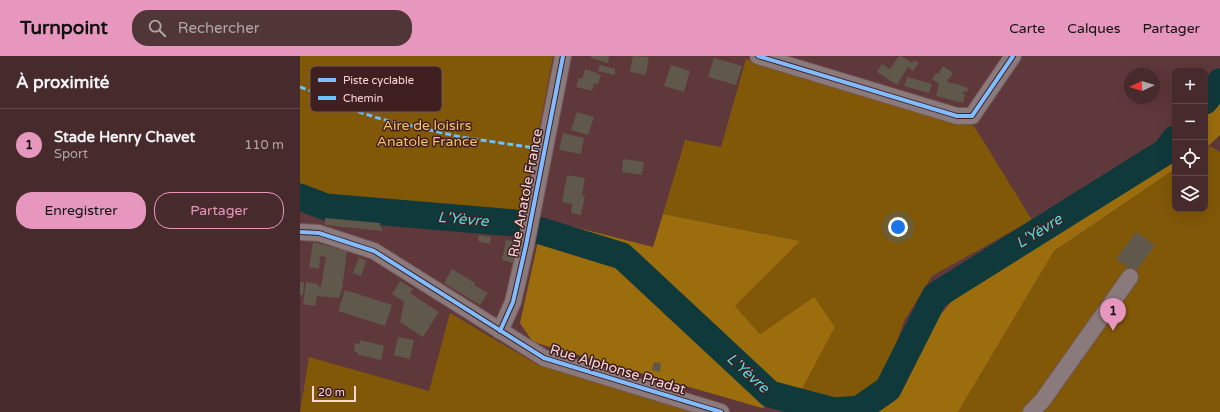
<!DOCTYPE html>
<html lang="fr">
<meta charset="utf-8">
<style>
:root{--surface:#472a2c;--page:#513638;--text:#f1f3f6;--muted:#b0a7a9;--line:#5f4648;--accent:#e797bd}
body{margin:0;font-family:"Varela Round",sans-serif;background:var(--page);color:var(--text)}
.controls{position:absolute;right:12px;top:12px;display:grid;overflow:hidden;border-radius:8px;box-shadow:0 4px 16px #0002}
.controls button{width:36px;height:36px;display:grid;place-items:center;padding:0;border:0;border-bottom:1px solid var(--line);background:var(--surface);color:var(--text);font:20px sans-serif}
.compass{position:absolute;left:824px;top:12px;width:36px;height:36px;border-radius:50%;background:var(--surface);box-shadow:0 4px 16px #0002;rotate:266deg}
.scale{position:absolute;left:12px;bottom:10px;width:44px;box-sizing:border-box;padding-left:4px;border:2px solid #fad7d6;border-top:0;font-size:11px;line-height:14px;white-space:nowrap;color:#fad7d6;-webkit-text-stroke:3px #3f1f20;paint-order:stroke}
.you{position:absolute;left:598px;top:171px;width:14px;height:14px;margin:-10px;border:3px solid #fff;border-radius:50%;background:#1a73e8;box-shadow:0 0 0 6px #1a73e833}
.badge{display:grid;place-items:center;width:26px;height:26px;border-radius:50%;background:var(--accent);color:#111;font-size:13px;font-weight:700}
.pin{position:absolute;translate:-50% -33px;filter:drop-shadow(0 1px 2px #0008)}
.pin::after{content:'';position:absolute;top:21px;width:14px;height:12px;background:inherit;clip-path:polygon(0 0,100% 0,50% 100%)}
.list{margin:0;padding:0;list-style:none}
h2{display:flex;justify-content:space-between;align-items:center;height:52px;margin:0;padding:0 16px;font-size:17px}
h2 small{font-size:13px;font-weight:400;color:var(--muted)}
.list li{display:grid;grid-template-columns:26px 1fr auto;gap:12px;align-items:center;box-sizing:border-box;height:72px;padding:0 16px;border-top:1px solid var(--line)}
.list b{display:block;font-size:15px;white-space:nowrap}
.list p{margin:0;font-size:13px;white-space:nowrap;color:var(--muted)}
.list em{font-size:13px;font-style:normal;color:var(--muted)}
.actions{display:flex;gap:8px;padding:12px 16px}
.actions a{flex:1;padding:9px 0;border:1px solid var(--accent);border-radius:16px;text-align:center;font-size:14px;color:var(--accent)}
.actions .main{background:var(--accent);color:#111}
.icon{flex:none;width:22px;height:22px;fill:none;stroke:currentColor;stroke-width:2;stroke-linecap:round;stroke-linejoin:round}
.map{position:relative;flex:none;width:920px;height:356px;overflow:hidden}
header{display:flex;align-items:center;gap:24px;box-sizing:border-box;height:56px;padding:0 20px;background:var(--accent);color:#111}
header strong{font-size:19px}
nav{display:flex;gap:22px;margin-inline-start:auto;font-size:14px}
.search{width:280px;height:36px;background:var(--page);display:flex;align-items:center;gap:10px;box-sizing:border-box;padding:0 14px;border-radius:16px;color:var(--muted);font-size:15px}
main{display:flex}
aside{flex:1;background:var(--surface)}
.map>svg:first-child{display:block}
</style>
<header>
<strong>Turnpoint</strong>
<div class="search"><svg class="icon" aria-label="search" viewBox="0 0 24 24"><circle cx="10" cy="10" r="6"/><path d="M15 15l6 6"/></svg>Rechercher</div>
<nav><a>Carte</a><a>Calques</a><a>Partager</a></nav>
</header>
<main>
<aside>
<h2>À proximité<small></small></h2>
<ul class="list">
<li><span class="badge">1</span><div><b>Stade Henry Chavet</b><p>Sport</p></div><em>110 m</em></li>
</ul>
<div class="actions"><a class="main">Enregistrer</a><a>Partager</a></div>
</aside>
<div class="map">
<svg width="920" height="356" viewBox="0 0 920 356">
<rect width="100%" height="100%" fill="#5f383b"/>
<g fill="#805808">
<path d="M0 0H253L225 148 227 154H62L0 127Z"/>
<path d="M446 3 674 70 732 164 632 220 604 265 583 326 569 337 537 345 502 333 535 271 513 242 460 278 435 250 499 185 363 158 385 84 421 91Z"/>
<path d="M910 90 920 96V356H658L754 195 875 113V153H905V93Z"/>
<path d="M150 257 238 309 396 356H0L9 301 129 335Z"/>
</g>
<g fill="#9c6d0c">
<path d="M920 43V79L905 93V60Z"/>
<path d="M875 96V113L754 195 658 356H556L589 339 625 277 662 233Z"/>
<path d="M363 158 500 185 435 250 460 278 514 241 535 271 502 333 462 352 233 286 220 267 243 163 353 191Z"/>
</g>
<g fill="none" stroke-linecap="round" stroke-linejoin="round">
<g stroke="#10393b" stroke-width="27">
<path d="M905 45 920 26"/>
<path d="M0 141 26 151 215 167 322 200 470 338 534 355 559 353 588 333 635 240 865 96 875 83"/>
</g>
</g>
<g fill="#60584b">
<path d="M291 0H309L308 7 291 2Z"/>
<path d="M333 0 349 1 346 19 330 16Z"/>
<path d="M599 0H601L612 7 614 4 619 7 613 15 608 11 597 29 577 16 582 8 590 13Z"/>
<path d="M414 2 442 10 436 29 408 21Z"/>
<path d="M300 9 315 13V19L298 15Z"/>
<path d="M371 9 390 15 384 36 364 30Z"/>
<path d="M643 10 653 17 649 23H647V26L654 28V27L668 32 667 36 663 35V38L665 39 663 47 636 40 639 28 632 23 636 17 638 18Z"/>
<path d="M285 13 297 17V18L301 19 298 28 294 27 292 35 276 31 279 22 282 23Z"/>
<path d="M607 21 632 28 629 37 604 30Z"/>
<path d="M277 56 294 61 288 79 271 74Z"/>
<path d="M263 77 284 82 281 98 259 94Z"/>
<path d="M323 103 344 106 342 119 322 116Z"/>
<path d="M267 119 285 122 282 139 285 140 281 159 271 157 272 148 262 146Z"/>
<path d="M25 162 80 167V171L82 172V175L25 169Z"/>
<path d="M836 176 855 189 835 217 816 203Z"/>
<path d="M179 179 191 181 190 188 178 185Z"/>
<path d="M206 184 217 186 213 207 202 204Z"/>
<path d="M13 186 47 195 42 233 39 242 17 240 15 250 3 248 6 226 18 228V230L21 231 26 201 20 200 19 213 9 211Z"/>
<path d="M59 201 66 205 61 220 53 217Z"/>
<path d="M152 213 175 227 174 229 188 237 180 249 144 227Z"/>
<path d="M100 225 113 233 110 237 139 256 123 281 100 266 104 246 92 238Z"/>
<path d="M0 226H4L3 239H0Z"/>
<path d="M45 234 92 249 85 270 38 255Z"/>
<path d="M98 281 114 284 110 303 94 299Z"/>
<path d="M60 284 84 290 81 304 57 298 58 296H54L55 287 60 288Z"/>
<path d="M354 306 361 307 360 316 352 314Z"/>
</g>
<g fill="none" stroke-linecap="round" stroke-linejoin="round">
<defs>
<g id="minor">
<path d="M458 0 657 60H672L713 0"/>
<path d="M0 176 19 177 74 195 244 302 421 356"/>
<path d="M200 275 213 246 226 189 263 0"/>
<path d="M731 356 742 345 830 221"/>
</g>
</defs>
<use href="#minor" stroke="#745556" stroke-width="18"/>
<use href="#minor" stroke="#8b7a7b" stroke-width="16"/>
<path stroke="#6cc0fc" stroke-width="3" stroke-dasharray="6 3" stroke-linecap="butt" d="M0 31 19 38 56 55 81 63 161 81 235 92 245 98"/>
<defs>
<g id="cycleway">
<path d="M458 0 657 60H672L713 0"/>
<path d="M0 176 19 177 74 195 244 302 421 356"/>
<path d="M200 275 213 246 226 189 263 0"/>
</g>
</defs>
<use href="#cycleway" stroke="#3f1f20" stroke-width="6"/>
<use href="#cycleway" stroke="#80bcff" stroke-width="4"/>
</g>
<g text-anchor="middle" stroke-width="3" stroke-linejoin="round" paint-order="stroke">
<g font-size="14" fill="#f6c169" stroke="#3f1f20">
<text x="127" y="74">Aire de loisirs<tspan x="127" dy="16">Anatole France</tspan></text>
</g>
<g font-size="14" fill="#fad7d6" stroke="#3f1f20">
<text transform="translate(225 137) rotate(-79)" y="5">Rue Anatole France</text>
<text transform="translate(318 313) rotate(17)" y="5">Rue Alphonse Pradat</text>
</g>
<g font-size="15" font-style="italic" fill="#4cdfe5" stroke="#3f1f20">
<text transform="translate(163 163) rotate(5)" y="5">L'Yèvre</text>
<text transform="translate(739 175) rotate(-32)" y="5">L'Yèvre</text>
<text transform="translate(448 317) rotate(42)" y="5">L'Yèvre</text>
</g>
</g>
<rect x="10" y="10" width="132" height="46" rx="6" fill="#3f1f20" stroke="#775657" stroke-width="1"/>
<rect x="18" y="22" width="18" height="4" fill="#80bcff"/>
<rect x="18" y="40" width="18" height="4" fill="#6cc0fc"/>
<g font-size="11" fill="#fad7d6">
<text x="43" y="28">Piste cyclable</text>
<text x="43" y="46">Chemin</text>
</g>
</svg>
<div class="controls">
<button>+</button>
<button>−</button>
<button><svg class="icon" aria-label="locate" viewBox="0 0 24 24"><circle cx="12" cy="12" r="6"/><path d="M12 2v4M12 18v4M2 12h4M18 12h4"/></svg></button>
<button><svg class="icon" aria-label="layers" viewBox="0 0 24 24"><path d="M12 4l9 5-9 5-9-5zM3 14l9 5 9-5"/></svg></button>
</div>
<svg class="compass" viewBox="-18 -18 36 36"><path d="M0-13l5 13h-10z" fill="#e53935"/><path d="M0 13l5-13h-10z" fill="#b0a7a9"/></svg>
<div class="scale">20 m</div>
<div class="you"></div>
<div class="pin badge" style="left:813px;top:275px">1</div>
</div>
</main>
